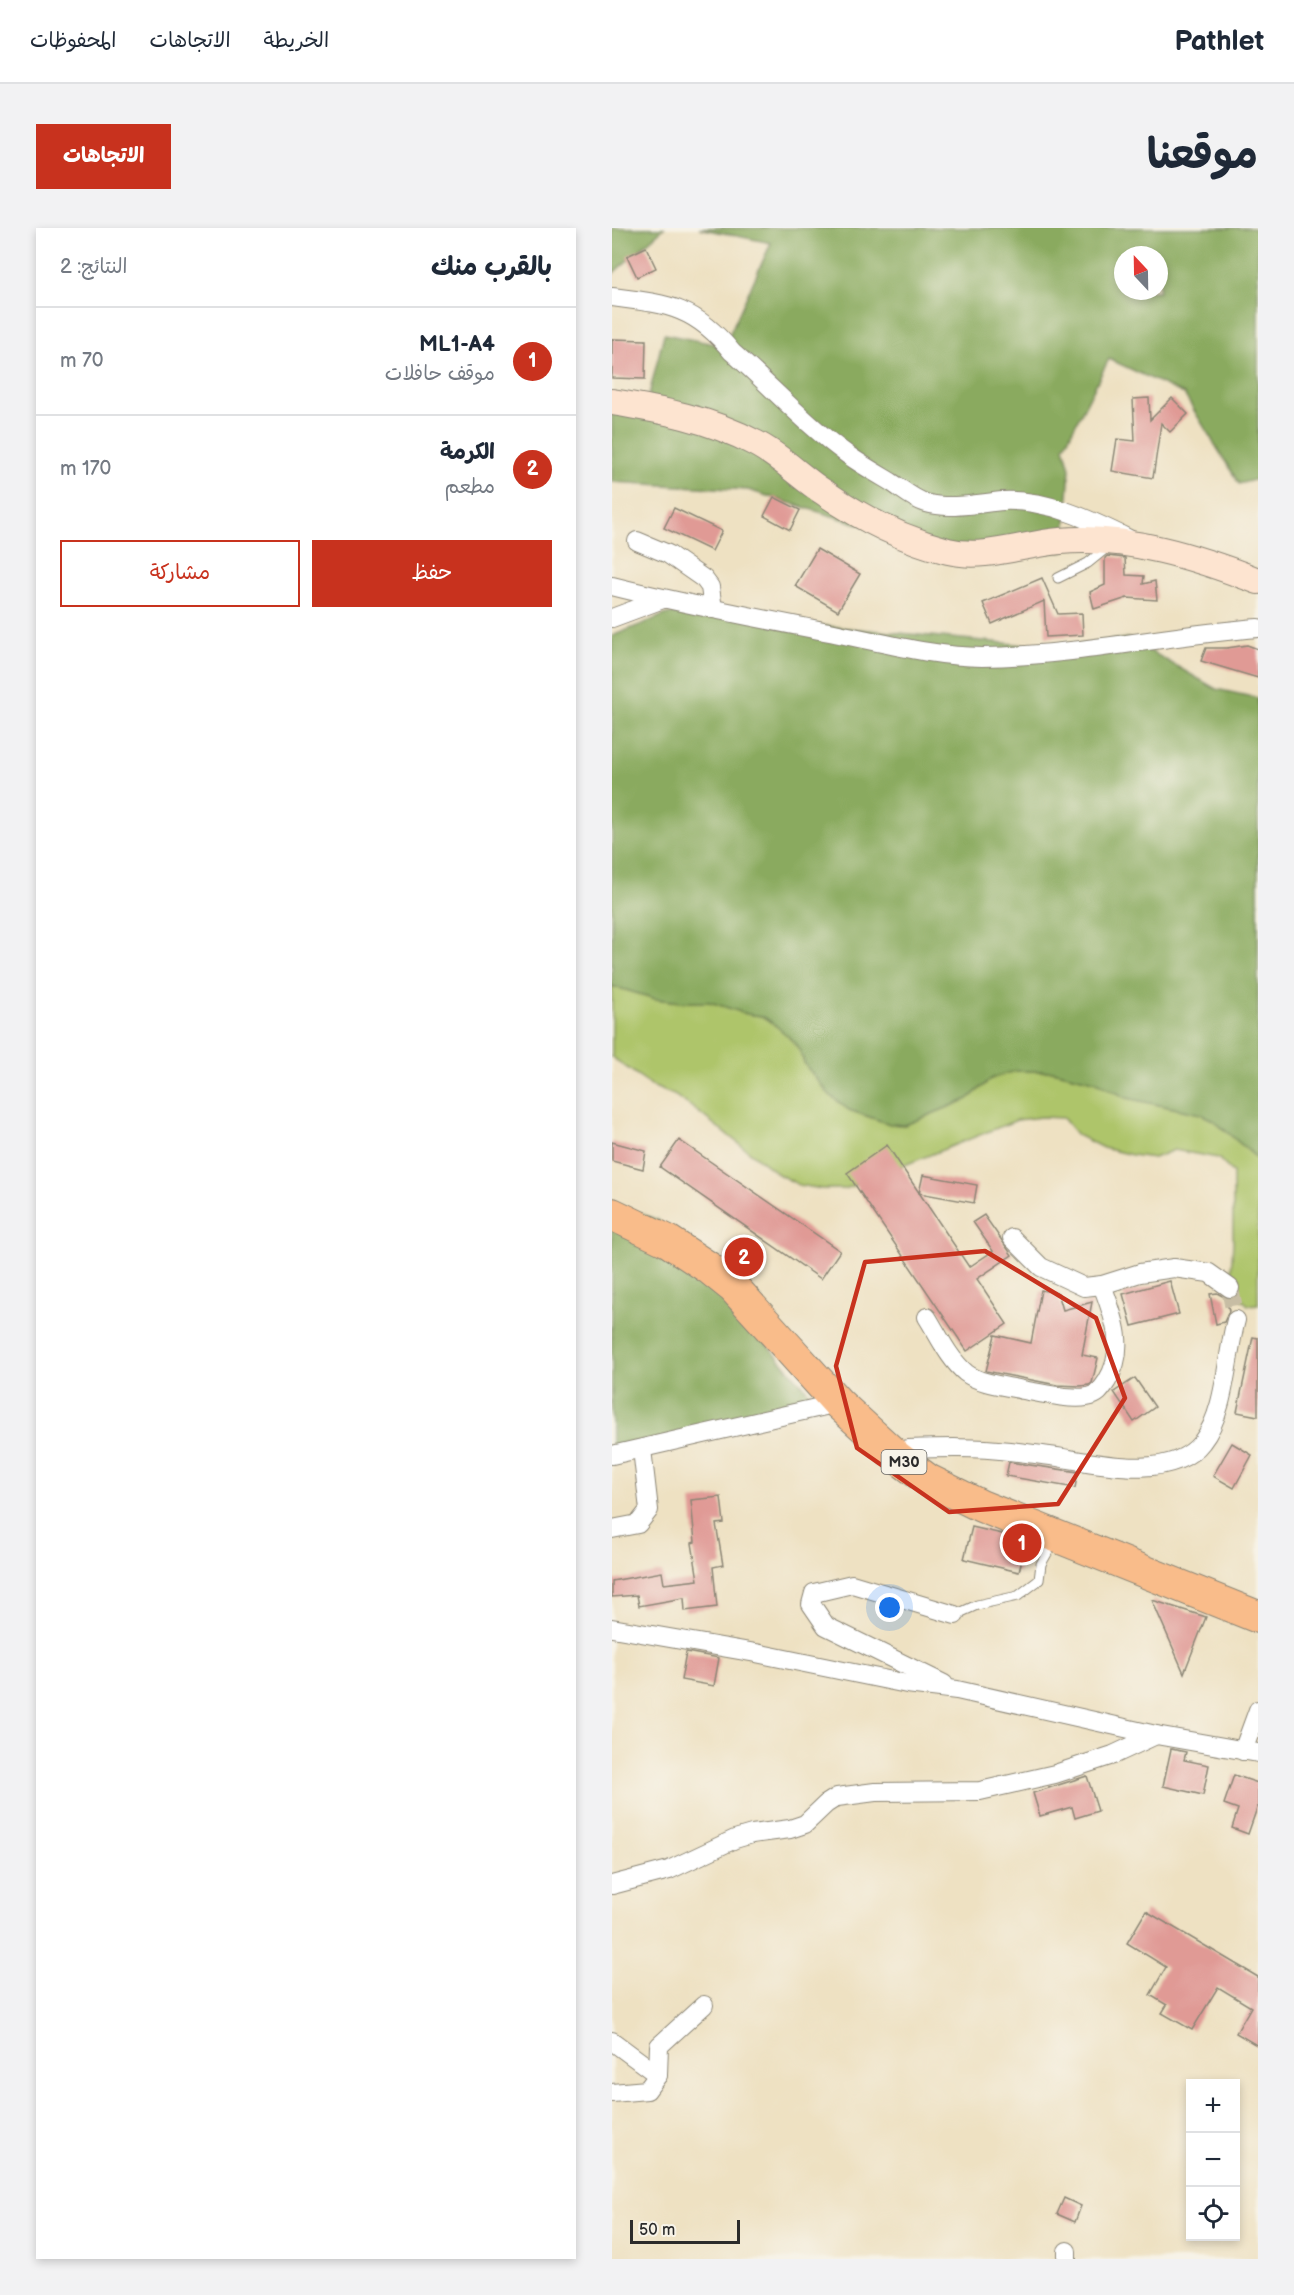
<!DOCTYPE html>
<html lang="ar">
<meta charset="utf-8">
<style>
:root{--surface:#fff;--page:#f2f2f3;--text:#1f2937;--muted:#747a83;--line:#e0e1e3;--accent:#c8321e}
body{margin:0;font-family:"Balsamiq Sans","Playpen Sans Arabic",sans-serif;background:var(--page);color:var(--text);direction:rtl}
.controls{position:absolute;right:18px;bottom:18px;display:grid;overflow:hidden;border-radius:0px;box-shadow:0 3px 9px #0003}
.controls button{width:54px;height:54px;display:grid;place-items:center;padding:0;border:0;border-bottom:2px solid var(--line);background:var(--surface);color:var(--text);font:30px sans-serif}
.compass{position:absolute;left:502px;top:18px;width:54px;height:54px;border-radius:50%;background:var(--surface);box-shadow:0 3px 9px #0003;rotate:338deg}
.scale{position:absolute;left:18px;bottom:15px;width:110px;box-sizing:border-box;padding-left:6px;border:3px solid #2b2b2b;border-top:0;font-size:16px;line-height:21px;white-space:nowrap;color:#2b2b2b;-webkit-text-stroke:4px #f7f3e8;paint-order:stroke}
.you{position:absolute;left:278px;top:1380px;width:21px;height:21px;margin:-15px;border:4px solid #fff;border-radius:50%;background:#1a73e8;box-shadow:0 0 0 9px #1a73e833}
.badge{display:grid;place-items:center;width:39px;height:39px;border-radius:50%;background:var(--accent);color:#fff;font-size:20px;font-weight:700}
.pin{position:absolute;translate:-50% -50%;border:3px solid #fff;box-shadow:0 2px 6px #0006}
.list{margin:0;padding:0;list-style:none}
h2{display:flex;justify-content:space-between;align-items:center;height:78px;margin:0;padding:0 24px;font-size:26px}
h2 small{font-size:20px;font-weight:400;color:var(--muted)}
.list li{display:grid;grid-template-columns:39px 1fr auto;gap:18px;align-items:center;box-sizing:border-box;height:108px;padding:0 24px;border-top:2px solid var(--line)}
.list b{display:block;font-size:22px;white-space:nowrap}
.list p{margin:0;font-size:20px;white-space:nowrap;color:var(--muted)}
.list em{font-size:20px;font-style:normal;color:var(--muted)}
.actions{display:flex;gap:12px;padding:18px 24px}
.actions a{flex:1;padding:14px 0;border:2px solid var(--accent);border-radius:0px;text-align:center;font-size:21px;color:var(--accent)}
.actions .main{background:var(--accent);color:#fff}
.icon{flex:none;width:33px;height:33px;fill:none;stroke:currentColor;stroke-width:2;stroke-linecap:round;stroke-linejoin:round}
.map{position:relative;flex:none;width:646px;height:2031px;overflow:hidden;direction:ltr;border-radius:0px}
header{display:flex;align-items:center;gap:36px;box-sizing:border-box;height:84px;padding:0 30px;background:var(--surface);border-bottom:2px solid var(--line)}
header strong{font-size:28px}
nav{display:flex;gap:33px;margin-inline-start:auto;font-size:21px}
.intro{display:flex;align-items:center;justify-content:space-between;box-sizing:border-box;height:144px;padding:0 36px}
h1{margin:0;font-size:42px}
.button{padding:15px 27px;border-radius:0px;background:var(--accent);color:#fff;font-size:21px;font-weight:700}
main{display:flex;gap:36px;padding:0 36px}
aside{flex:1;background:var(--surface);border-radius:0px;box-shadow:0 3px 9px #0003}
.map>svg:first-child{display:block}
</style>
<header>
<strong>Pathlet</strong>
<nav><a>الخريطة</a><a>الاتجاهات</a><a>المحفوظات</a></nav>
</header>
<div class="intro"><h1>موقعنا</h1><a class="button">الاتجاهات</a></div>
<main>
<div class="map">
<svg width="646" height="2031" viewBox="0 0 646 2031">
<rect width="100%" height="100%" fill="#f7f3e8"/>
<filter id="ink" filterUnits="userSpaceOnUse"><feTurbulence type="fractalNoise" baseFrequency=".0167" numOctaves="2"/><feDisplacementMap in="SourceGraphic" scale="12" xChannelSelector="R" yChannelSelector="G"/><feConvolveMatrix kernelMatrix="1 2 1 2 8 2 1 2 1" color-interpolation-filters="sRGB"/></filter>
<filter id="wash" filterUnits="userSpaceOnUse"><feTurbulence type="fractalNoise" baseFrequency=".008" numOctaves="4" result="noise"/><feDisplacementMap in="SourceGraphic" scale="24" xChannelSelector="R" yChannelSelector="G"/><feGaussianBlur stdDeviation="1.35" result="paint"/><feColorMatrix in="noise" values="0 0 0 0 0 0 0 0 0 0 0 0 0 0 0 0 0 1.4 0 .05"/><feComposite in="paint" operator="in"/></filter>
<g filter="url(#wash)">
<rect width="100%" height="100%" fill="#eee1c2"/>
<path fill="#aec56a" stroke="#6c784a" stroke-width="1.5" d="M0 758 44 771 69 774H98L135 786 149 788 161 795 180 812 188 822 193 837 217 866 237 882 278 896 293 897 356 871 379 851 389 847 404 843H441L482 853 515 870 589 886 601 892 646 931V1076L636 1077 618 1060 621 1015V945L606 930 562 922 542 930 520 927 491 920 465 907 451 890 429 889 405 892 233 961H210L187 957 166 946 81 880 62 867 42 859 0 829Z"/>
<g fill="#8aaa5e" stroke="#5a6a44" stroke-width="1.5" fill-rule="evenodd">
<path d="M0 0H52L0 46Z"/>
<path d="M87 0H641L646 4V251L627 256 572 166 497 131 452 219 458 240 452 324 327 321 136 262 0 254V167L36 171 52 106 112 118 159 15ZM511 27H547V63H511Z"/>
<path d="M104 385 183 395 445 420 516 410 604 461 646 470V931L601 892 589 886 515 870 482 853 441 843H404L389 847 379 851 356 871 293 897 278 896 237 882 217 866 193 837 188 822 180 812 161 795 150 788 135 786 98 774H69L44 771 0 758V408L55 386Z"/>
<path d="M0 975 46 992 208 1177 0 1224Z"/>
</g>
<g id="blocks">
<g fill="#e09a95">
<path d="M34 19 44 40 25 49 15 28Z"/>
<path d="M0 111 34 112 33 151 0 150Z"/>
<path d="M537 170 538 192 560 170 576 186 558 204 549 195 541 250 500 243 505 211 523 213 521 171Z"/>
<path d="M162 269 188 282 178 302 152 288Z"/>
<path d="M62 280 110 303 100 323 52 300Z"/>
<path d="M205 321 248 346 226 383 183 358Z"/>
<path d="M495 328 513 330 514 347 532 348 531 356 543 353 545 372 515 370 482 381 478 364 493 357V330Z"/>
<path d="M430 350 446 386 470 385 471 407 434 409 432 373 380 396 371 375Z"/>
<path d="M635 417 646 421V450L589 433 594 420H615Z"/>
<path d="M67 912 228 1023 209 1051 48 939Z"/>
<path d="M0 914 34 923 31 941 0 933Z"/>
<path d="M275 917 357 1039 381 1023 361 994 372 987 400 1027 365 1051 395 1096 355 1123 235 945Z"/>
<path d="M311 947 365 957 362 975 307 965Z"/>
<path d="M558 1053 567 1086 520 1098 511 1066Z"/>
<path d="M429 1062 446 1065 451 1082 480 1074 470 1127 486 1130 480 1155 477 1157 468 1158 445 1157 374 1143 383 1107 419 1115Z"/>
<path d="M605 1065 614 1070 617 1083 612 1094 604 1096 598 1066Z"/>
<path d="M641 1109 646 1110V1188L625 1184Z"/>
<path d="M523 1150 543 1179 522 1194 502 1164Z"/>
<path d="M620 1215 640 1227 622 1260 601 1248Z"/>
<path d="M397 1234 466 1244 463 1260 394 1248Z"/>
<path d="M109 1269 112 1295 104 1296 111 1337 101 1339 105 1379 73 1383 72 1370 27 1378 25 1367 0 1369V1353L50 1344 52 1356 86 1352 80 1315 83 1314 79 1272Z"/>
<path d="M360 1299 390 1306 414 1315 407 1344 352 1331Z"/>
<path d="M540 1372 594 1389 572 1445Z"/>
<path d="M74 1424 107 1430 102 1458 69 1452Z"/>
<path d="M559 1521 574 1524 572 1532 597 1537 591 1567 551 1558Z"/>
<path d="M622 1547 646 1555V1577L636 1606 620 1600 626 1581 612 1576Z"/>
<path d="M475 1548 486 1583 463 1590 460 1579 428 1588 421 1565Z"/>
<path d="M534 1683 646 1749V1818L624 1805 639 1779 606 1759 580 1802 550 1785 555 1777 538 1767 554 1739 515 1715Z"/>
<path d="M452 1970 469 1978 463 1994 445 1986Z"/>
</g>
</g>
</g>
<g filter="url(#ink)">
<use href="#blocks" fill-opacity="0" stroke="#8c8676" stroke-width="1.5"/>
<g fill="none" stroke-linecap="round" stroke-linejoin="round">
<path stroke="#c7bda4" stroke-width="18" stroke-dasharray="18 9" stroke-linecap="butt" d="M618 1060 624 1092"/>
<defs>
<g id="lane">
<path d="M446 350 476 335 497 318"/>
<path d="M343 1387 365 1377 406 1368 427 1352 429 1336 442 1313"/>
</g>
<g id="street">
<path d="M0 69C55 76 83 78 120 124 159 158 194 197 236 227 250 237 264 245 279 254 290 261 301 271 314 275 338 282 367 275 391 273 435 271 479 292 517 311"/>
<path d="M25 313 56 326 92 351 98 359 101 381"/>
<path d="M0 358C75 377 151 391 227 406 272 415 324 429 370 429 463 428 554 407 646 400"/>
<path d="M0 390 51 371"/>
<path d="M400 1010 429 1039 472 1059 490 1057 528 1045 562 1040 597 1045 618 1060"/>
<path d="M315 1089C327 1108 337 1131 354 1145 368 1156 394 1158 411 1162 428 1165 458 1172 475 1169 486 1167 489 1162 495 1153 515 1121 502 1089 490 1057"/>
<path d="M296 1221C330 1220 364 1219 397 1223 415 1225 433 1227 451 1230 491 1237 561 1252 590 1214 614 1184 614 1129 624 1092"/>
<path d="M0 1227 226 1175"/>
<path d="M0 1301 26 1296 37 1282 30 1221"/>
<path d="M0 1400 144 1425 295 1456 345 1462 544 1507 646 1525"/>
<path d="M332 1456 214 1398 199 1376 202 1365 240 1356 343 1387"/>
<path d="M631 1523 646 1482"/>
<path d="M0 1657 57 1642 123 1611 140 1606 178 1601 193 1596 214 1576 225 1569 263 1564 368 1563 443 1546 501 1527 544 1507"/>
<path d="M0 1813 46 1847"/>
<path d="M0 1865 35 1862 46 1847 47 1818 92 1777"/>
<path d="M455 2031V2023"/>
</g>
<path id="secondary" d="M0 174C50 182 98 191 143 215 169 228 189 250 213 265 249 290 293 312 336 323 373 332 411 316 448 313 515 307 584 329 646 353"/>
<path id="highway" d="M0 986 56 1013 97 1040 122 1060 226 1175 285 1229 316 1252 369 1278 646 1389"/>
</defs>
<use href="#lane" stroke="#8c8676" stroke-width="11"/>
<use href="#street" stroke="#8c8676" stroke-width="20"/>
<use href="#secondary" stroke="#8c8676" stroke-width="28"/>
<use href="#highway" stroke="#8c8676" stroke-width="34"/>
<use href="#lane" stroke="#fff" stroke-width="9"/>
<use href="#street" stroke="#fff" stroke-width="18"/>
<use href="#secondary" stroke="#fde4d0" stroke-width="26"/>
<use href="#highway" stroke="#f9bc8a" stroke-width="32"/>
</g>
</g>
<path fill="none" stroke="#c8321e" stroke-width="4.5" stroke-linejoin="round" d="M373 1023 484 1090 513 1170 446 1276 337 1284 245 1220 224 1138 253 1034Z"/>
<g text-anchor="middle" stroke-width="4.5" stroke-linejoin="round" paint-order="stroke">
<rect fill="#f7f3e8" stroke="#686764" stroke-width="1.5" x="269.5" y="1222" width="45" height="24" rx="4.5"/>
<g font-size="15" font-weight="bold" fill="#2b2b2b">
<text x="292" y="1239">M30</text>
</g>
</g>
</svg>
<div class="controls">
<button>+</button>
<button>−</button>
<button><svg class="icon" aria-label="locate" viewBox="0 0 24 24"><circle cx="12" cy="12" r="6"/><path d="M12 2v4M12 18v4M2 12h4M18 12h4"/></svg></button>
</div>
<svg class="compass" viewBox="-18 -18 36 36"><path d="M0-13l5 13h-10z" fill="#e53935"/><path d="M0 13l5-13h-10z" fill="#747a83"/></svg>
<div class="scale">50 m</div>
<div class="you"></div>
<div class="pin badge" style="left:410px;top:1315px">1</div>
<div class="pin badge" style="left:132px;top:1029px">2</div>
</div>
<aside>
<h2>بالقرب منك<small>النتائج: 2</small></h2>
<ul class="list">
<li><span class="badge">1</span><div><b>ML1-A4</b><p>موقف حافلات</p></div><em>70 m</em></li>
<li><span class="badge">2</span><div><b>الكرمة</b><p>مطعم</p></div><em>170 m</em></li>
</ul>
<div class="actions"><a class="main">حفظ</a><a>مشاركة</a></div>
</aside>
</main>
